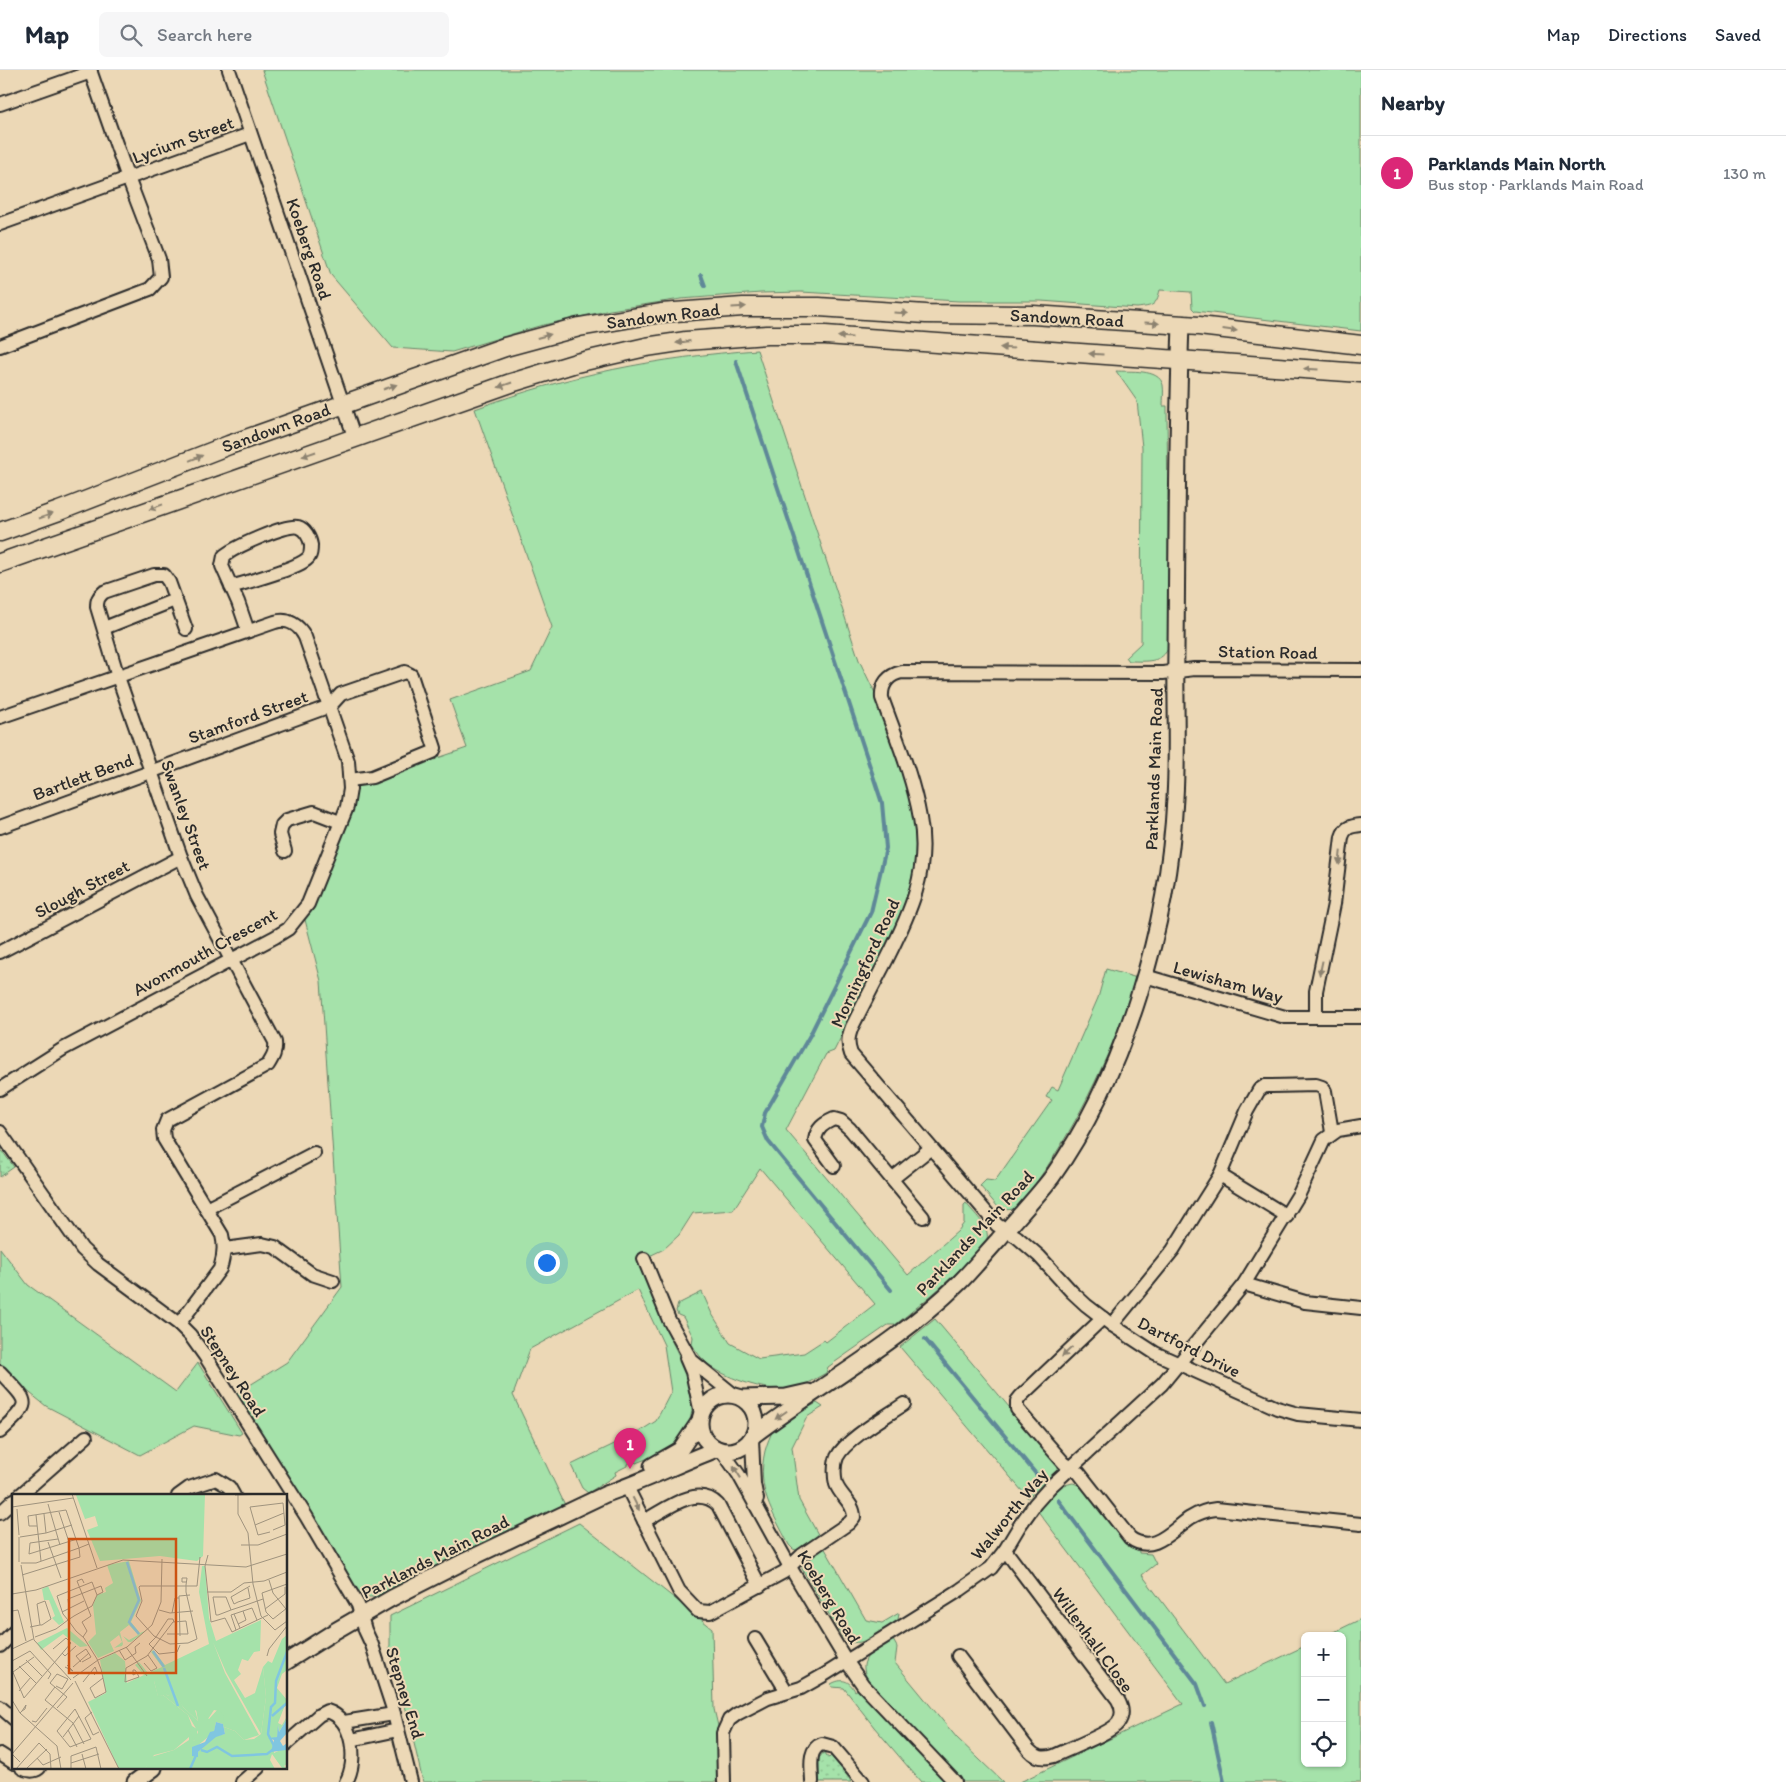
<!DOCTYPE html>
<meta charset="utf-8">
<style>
:root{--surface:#fff;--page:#f6f6f7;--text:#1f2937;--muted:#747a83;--line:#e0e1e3;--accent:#db2777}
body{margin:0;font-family:Itim,sans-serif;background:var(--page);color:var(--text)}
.controls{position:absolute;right:15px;bottom:15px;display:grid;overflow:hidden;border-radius:8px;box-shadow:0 1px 4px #0004}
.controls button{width:45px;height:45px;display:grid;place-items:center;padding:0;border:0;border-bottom:1px solid var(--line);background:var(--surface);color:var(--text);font:25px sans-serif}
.you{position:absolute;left:546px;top:1192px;width:18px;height:18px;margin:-12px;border:4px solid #fff;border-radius:50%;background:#1a73e8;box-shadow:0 0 0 8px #1a73e833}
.badge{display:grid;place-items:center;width:32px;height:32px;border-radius:50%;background:var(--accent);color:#fff;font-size:16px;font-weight:700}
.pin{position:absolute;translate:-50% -41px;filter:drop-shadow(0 1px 2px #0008)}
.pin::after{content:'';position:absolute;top:26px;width:18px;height:15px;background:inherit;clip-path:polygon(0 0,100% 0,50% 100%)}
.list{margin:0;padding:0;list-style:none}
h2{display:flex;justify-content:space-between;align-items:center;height:65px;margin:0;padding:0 20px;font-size:21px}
h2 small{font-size:16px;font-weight:400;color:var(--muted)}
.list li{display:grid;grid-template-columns:32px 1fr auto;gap:15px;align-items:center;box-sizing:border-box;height:75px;padding:0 20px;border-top:1px solid var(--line)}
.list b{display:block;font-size:19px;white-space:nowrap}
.list p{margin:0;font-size:16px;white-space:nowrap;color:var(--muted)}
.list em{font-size:16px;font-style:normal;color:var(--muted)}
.icon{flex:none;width:28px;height:28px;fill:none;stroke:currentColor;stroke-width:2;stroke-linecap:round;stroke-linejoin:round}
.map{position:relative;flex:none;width:1361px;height:1712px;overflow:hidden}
header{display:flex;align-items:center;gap:30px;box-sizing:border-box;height:70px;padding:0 25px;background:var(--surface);border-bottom:1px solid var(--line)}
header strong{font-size:24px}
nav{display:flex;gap:28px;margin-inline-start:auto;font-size:18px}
.search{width:350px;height:45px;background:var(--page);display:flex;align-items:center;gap:12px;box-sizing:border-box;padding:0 18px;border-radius:8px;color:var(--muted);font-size:19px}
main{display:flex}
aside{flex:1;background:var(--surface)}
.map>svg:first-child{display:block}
</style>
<header>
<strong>Map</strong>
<div class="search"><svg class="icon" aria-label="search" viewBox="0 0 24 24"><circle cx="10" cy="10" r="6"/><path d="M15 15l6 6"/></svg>Search here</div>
<nav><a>Map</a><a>Directions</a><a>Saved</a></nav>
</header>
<main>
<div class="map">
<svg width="1361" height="1712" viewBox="0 0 1361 1712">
<defs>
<pattern id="park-dots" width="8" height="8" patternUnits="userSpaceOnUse" patternTransform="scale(1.25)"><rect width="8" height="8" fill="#a5e2aa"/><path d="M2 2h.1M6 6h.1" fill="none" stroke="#8ec292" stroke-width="1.8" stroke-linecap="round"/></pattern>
</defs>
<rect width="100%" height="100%" fill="#ecd8b6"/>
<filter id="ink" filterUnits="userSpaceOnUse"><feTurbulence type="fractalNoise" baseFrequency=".02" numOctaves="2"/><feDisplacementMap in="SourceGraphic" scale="10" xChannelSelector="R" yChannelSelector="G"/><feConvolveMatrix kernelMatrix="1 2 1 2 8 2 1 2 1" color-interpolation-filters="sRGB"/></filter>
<g filter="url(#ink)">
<g fill="#a5e2aa" stroke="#68866a">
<path d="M262 0H1361V261L1195 241 1192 238 1191 222 1160 220C1156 236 1153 236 1137 238L1041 231H959L801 222 761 223 681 229 610 240 539 256 452 282 393 278 331 205Z"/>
<path d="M757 280 859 590 875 623 907 717 916 763 917 778 914 808 898 854 834 981 826 984 786 1060 908 1205 958 1161 964 1153V1135L966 1133C973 1143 990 1156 987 1169 963 1201 926 1230 895 1255H888L828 1297 826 1303C815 1309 805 1315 794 1318 771 1324 728 1309 709 1295 702 1289 696 1282 692 1274L693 1267 683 1247 678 1245 676 1241 678 1234 702 1222 712 1244 730 1273 759 1289 804 1283 824 1270 826 1272 875 1234 760 1098 733 1140 693 1143 679 1165 664 1179 639 1191C646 1210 653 1230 661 1249 679 1290 711 1329 678 1373L676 1371 661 1383 636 1393 634 1391 627 1394V1396L615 1402 616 1405 588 1423 582 1418 571 1395 637 1363 656 1351 671 1322 664 1275 638 1220 530 1279 513 1325 565 1435 378 1527H366L356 1518 237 1323 287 1292 342 1217 321 911 304 846 351 741 356 716 467 678 450 630 531 601 552 557 475 339C567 305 659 287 757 280Z"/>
<path d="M1116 301C1129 302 1159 298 1163 315 1164 321 1163 329 1163 336H1167L1169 576C1163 594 1145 591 1129 591L1126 587 1141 573 1142 377 1137 331Z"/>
<path d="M1106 899 1137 908C1112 980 1082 1048 1038 1110 1032 1118 1025 1132 1017 1137 1011 1141 1004 1140 998 1137L980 1116 986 1110 995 1111 1052 1030 1046 1027 1052 1017 1058 1020 1098 928Z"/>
<path d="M0 1178 28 1215 176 1322 198 1293 242 1363 239 1365 194 1356 140 1385 46 1336 20 1315 0 1293Z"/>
<path d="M935 1249 1057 1394 1058 1399 1028 1428 900 1277Z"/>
<path d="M817 1333 823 1337 807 1347 792 1377 799 1430 820 1468 799 1481 793 1479 789 1475C772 1441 756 1420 765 1381 767 1374 770 1365 774 1359 785 1347 803 1341 817 1333Z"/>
<path d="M1073 1413C1097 1419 1110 1470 1139 1481V1483L1151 1484 1156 1494 1142 1505 1224 1614 1305 1576V1693H1342V1566H1326L1361 1549V1712H1020L1183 1634 1037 1440 1060 1416Z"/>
<path d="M579 1453 712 1558 714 1639 718 1656 720 1712H423L407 1643 390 1583V1546Z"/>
<path d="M824 1477 866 1550 882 1553 899 1543 898 1550C882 1560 860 1582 843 1568L802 1499C802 1488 816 1483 824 1477Z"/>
<path d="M893 1570 897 1577 895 1593 957 1668 1003 1712H921L874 1657 844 1618 832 1617 831 1614C842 1608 849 1610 855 1621L869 1612C864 1602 861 1596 868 1586Z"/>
</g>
<g fill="url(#park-dots)" stroke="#68866a">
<path d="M0 1078 14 1097 0 1107Z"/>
<path d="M823 1683H825V1685L829 1688 831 1686 849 1708 851 1712H819V1688Z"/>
</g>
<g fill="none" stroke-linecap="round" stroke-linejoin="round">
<g stroke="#5e8898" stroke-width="4">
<path d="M701 205 705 216"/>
<path d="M736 291 882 733 886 778 871 842 810 965 765 1043 762 1057 768 1071 891 1220"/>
<path d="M925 1269 1036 1404"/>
<path d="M1058 1430 1197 1614 1205 1636"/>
<path d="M1211 1652 1224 1712"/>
</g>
<defs>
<g id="minor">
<path d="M229 0 355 369"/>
<path d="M0 34 91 2"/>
<path d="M0 154 128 108 90 0"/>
<path d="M0 276 150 219 161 207 159 189 128 108 250 64"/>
<path d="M231 517C247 512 296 499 307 489 311 486 311 480 311 475 310 468 305 459 298 457 287 453 233 478 224 486L222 496 238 532 248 561"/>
<path d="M104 558 175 530"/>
<path d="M1361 600 1194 599 1163 603 902 602C888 605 881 614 882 628 896 667 913 707 920 748 930 801 910 843 887 889 875 912 863 935 852 957 848 967 847 973 851 984L997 1155 1017 1167 1039 1186 1072 1222 1086 1235 1112 1255 1155 1283 1277 1338 1298 1344 1361 1350"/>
<path d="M0 647 275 552C288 548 299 555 305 567L348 691 350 719 347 737 308 834 288 859 275 867 63 979 0 1019"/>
<path d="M0 757 330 636 341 624 405 602 411 605 435 678 433 682 372 707 350 710"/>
<path d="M285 781 280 764 282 755 287 750 314 742 340 752"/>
<path d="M0 882 181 787"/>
<path d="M1145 906 1285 947H1361"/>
<path d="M1316 947V921L1334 834 1342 767C1345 757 1351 756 1361 755"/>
<path d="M0 1062 82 1179 98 1194 179 1254 190 1265 205 1286 306 1446 358 1535 365 1560 372 1575 392 1636 411 1712"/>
<path d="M834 1096 815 1070C817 1058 823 1054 834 1049L841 1051 850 1059 923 1147"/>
<path d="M1220 1105 1287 1146"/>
<path d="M892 1109 931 1078"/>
<path d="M206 1139 314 1083"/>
<path d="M225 1179 262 1174 275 1177 312 1204 333 1211"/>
<path d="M644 1189 669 1250 691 1290 734 1325"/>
<path d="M1244 1214 1305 1232 1361 1238"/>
<path d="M1103 1248 1021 1326 1017 1331V1339L1064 1393 1079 1403 1130 1468C1153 1485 1172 1460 1190 1448 1198 1443 1207 1440 1216 1439L1361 1454"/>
<path d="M179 1254 220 1199C224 1187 225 1177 222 1165L164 1069 163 1060 167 1050 268 995C273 987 276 982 275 972L197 826 181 787 118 607 97 537C97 530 98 527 104 522L154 505H164L169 512 186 559"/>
<path d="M1112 1255 1173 1180 1196 1143 1220 1105 1247 1041 1259 1020 1265 1016H1272L1316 1015 1322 1017 1325 1021 1332 1062"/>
<path d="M686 1288 692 1302 701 1343"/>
<path d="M0 1302C30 1334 33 1331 0 1362"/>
<path d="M752 1369 754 1414 757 1429"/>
<path d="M722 1381 739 1405 790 1497 847 1592 863 1615 955 1712"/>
<path d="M627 1417 679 1521 698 1541 710 1542 784 1502 802 1485 849 1453 854 1447C854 1433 840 1426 836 1414 834 1406 834 1394 837 1387 846 1369 887 1346 904 1334"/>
<path d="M19 1426 86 1367"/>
<path d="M178 1426 189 1418 216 1409 229 1417 234 1426"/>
<path d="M0 1443 14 1430"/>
<path d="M644 1451C665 1440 697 1413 718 1435L760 1516"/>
<path d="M755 1569 787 1622"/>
<path d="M0 1576 14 1562"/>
<path d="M958 1586 1029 1680C1036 1688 1044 1689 1054 1686 1068 1679 1111 1663 1118 1653 1124 1645 1122 1637 1118 1630L1005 1480"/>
<path d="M0 1637 14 1649"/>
<path d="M344 1652 394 1644"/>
<path d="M351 1670 398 1660"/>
<path d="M286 1674 319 1645 327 1641C354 1649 358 1691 346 1712"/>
<path d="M0 1684 14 1693"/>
<path d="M22 1698C27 1701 34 1702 39 1698"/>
<path d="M242 1712 258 1698"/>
<path d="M724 1712 723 1663 729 1650 737 1644 768 1628 801 1618 824 1605 960 1520 991 1498 1005 1480 1020 1455 1035 1434 1051 1416 1162 1314 1244 1214 1299 1124 1324 1070 1338 1060 1361 1056"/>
<path d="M812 1712C812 1699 807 1679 822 1674L833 1677 863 1712"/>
</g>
<g id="tertiary">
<circle cx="728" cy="1353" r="28"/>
<path d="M742 1328 786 1327 808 1322"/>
<path d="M754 1365C823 1313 897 1274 959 1213 973 1199 985 1184 998 1170 1016 1149 1035 1129 1052 1107 1125 1004 1169 854 1175 728 1178 679 1175 630 1176 581 1177 472 1177 363 1181 255"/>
<path d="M652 1396 680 1380 699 1352"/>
<path d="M286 1592 335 1561 392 1528 465 1491 606 1424C644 1411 680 1393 717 1379"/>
<path d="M135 1712 154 1698"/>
</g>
<g id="secondary">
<path d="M0 462 59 441 229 375 505 277 579 257 661 243 743 237H819L926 244 1033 245 1199 256 1361 275"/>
<path d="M0 493 511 313 576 293 646 277 686 271 767 265H825L1361 303"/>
</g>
</defs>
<use href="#minor" stroke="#2b2b2b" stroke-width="16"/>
<use href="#tertiary" stroke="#2b2b2b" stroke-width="19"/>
<use href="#secondary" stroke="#2b2b2b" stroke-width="21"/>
<use href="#minor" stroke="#ecd8b6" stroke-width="12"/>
<use href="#tertiary" stroke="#ecd8b6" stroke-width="15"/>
<use href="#secondary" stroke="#ecd8b6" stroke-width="18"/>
</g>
<defs><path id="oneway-solid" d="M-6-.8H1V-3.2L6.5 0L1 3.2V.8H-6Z" transform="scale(1.25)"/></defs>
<g fill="#8c8270">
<use href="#oneway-solid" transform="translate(739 237) rotate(-3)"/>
<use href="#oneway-solid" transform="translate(901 243) rotate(4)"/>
<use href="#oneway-solid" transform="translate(1152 253) rotate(4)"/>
<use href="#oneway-solid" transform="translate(1230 260) rotate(7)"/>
<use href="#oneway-solid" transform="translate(544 266) rotate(-15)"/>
<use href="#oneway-solid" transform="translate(845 267) rotate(-176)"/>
<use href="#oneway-solid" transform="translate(683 272) rotate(172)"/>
<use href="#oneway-solid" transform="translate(1007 278) rotate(-176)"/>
<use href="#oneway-solid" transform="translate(1096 284) rotate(-176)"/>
<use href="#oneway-solid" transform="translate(1311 299) rotate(-176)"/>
<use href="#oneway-solid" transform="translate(505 315) rotate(161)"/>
<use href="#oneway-solid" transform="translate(390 317) rotate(-19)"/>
<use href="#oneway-solid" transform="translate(309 384) rotate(161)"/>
<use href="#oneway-solid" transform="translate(196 388) rotate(-22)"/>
<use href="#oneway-solid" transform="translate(156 437) rotate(160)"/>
<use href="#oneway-solid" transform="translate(46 446) rotate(-19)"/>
<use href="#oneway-solid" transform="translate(1340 788) rotate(96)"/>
<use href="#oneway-solid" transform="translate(1321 898) rotate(102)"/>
<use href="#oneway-solid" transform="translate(1067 1282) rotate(137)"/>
<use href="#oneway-solid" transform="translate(781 1345) rotate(145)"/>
<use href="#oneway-solid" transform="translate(737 1402) rotate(-122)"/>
<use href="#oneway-solid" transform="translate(636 1434) rotate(63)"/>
</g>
</g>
<g text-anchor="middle" stroke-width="4" stroke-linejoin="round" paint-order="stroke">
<g font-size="18" fill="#2b2b2b" stroke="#ecd8b6">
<text transform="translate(183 70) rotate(-20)" y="6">Lycium Street</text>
<text transform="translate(309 179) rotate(71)" y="6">Koeberg Road</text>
<text transform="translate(663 246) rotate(-7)" y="6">Sandown Road</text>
<text transform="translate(1067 248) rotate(3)" y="6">Sandown Road</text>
<text transform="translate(276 358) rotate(-20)" y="6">Sandown Road</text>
<text transform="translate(1268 582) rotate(1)" y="6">Station Road</text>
<text transform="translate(248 647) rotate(-20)" y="6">Stamford Street</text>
<text transform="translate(1154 699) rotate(-88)" y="6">Parklands Main Road</text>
<text transform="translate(83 707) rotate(-20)" y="6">Bartlett Bend</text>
<text transform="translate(186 745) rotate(70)" y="6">Swanley Street</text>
<text transform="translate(82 819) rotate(-28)" y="6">Slough Street</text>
<text transform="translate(205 882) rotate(-29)" y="6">Avonmouth Crescent</text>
<text transform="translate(865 893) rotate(-65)" y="6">Morningford Road</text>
<text transform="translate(1228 912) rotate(16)" y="6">Lewisham Way</text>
<text transform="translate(975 1163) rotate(-47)" y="6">Parklands Main Road</text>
<text transform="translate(1189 1277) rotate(27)" y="6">Dartford Drive</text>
<text transform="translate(233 1301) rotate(57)" y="6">Stepney Road</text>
<text transform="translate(1009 1444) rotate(-51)" y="6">Walworth Way</text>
<text transform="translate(435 1487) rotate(-27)" y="6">Parklands Main Road</text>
<text transform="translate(829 1527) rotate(59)" y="6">Koeberg Road</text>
<text transform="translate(1093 1570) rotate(54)" y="6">Willenhall Close</text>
<text transform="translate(405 1623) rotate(73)" y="6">Stepney End</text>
</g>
</g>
<g transform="translate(12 1424)">
<rect width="275" height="275" fill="#ecd8b6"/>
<path d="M193 0 191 62 185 67 148 62 88 67 75 36 86 32 83 22 73 25 64 1ZM117 67 129 107 119 128 128 139 135 136 119 148H116L111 142 117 146 126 141 117 131 108 138 111 150 110 152 102 154 110 148 107 141 98 148 102 157 86 164 76 148 84 140 81 111 85 101 94 98 93 94 101 89 95 71ZM190 72H193L197 124 204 147 249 126 248 157 242 158 236 167 230 165 226 176 229 180 222 186 233 204 243 199 251 173 254 203 249 240 214 178 201 148 213 179 247 241 232 246 223 237 212 233 207 217 202 216 196 225 183 216 186 227 171 213 160 196 157 202 149 198 142 187 146 202 151 201 176 221 180 232 185 235V243L182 247 177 243 162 256 142 261 133 275H107L76 208 94 199 88 166 103 159 113 167 115 189 132 181 123 171 127 168 136 179 150 173 139 158 141 156 153 171 197 150 187 98ZM36 92 52 128 47 131 40 124 43 122 37 106H32L30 95ZM55 134 76 152 68 153 51 140 29 156 25 149Z" fill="#a5e2aa"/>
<path d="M275 141V176L270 180 265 194 275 206 266 229 270 231 274 224 275 225 267 238V231L265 243 260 245 262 259 275 253V270L272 272 275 274H270L260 260 258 266 263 275H133L139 263 162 256 177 246V235L182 247 186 238 176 221 151 201 146 203 142 187 155 201 157 202 158 194 162 202 164 198 171 213 186 227 184 215 197 225 206 215 211 221 212 233 223 237 232 246 242 245 249 240 254 203 251 173 256 167 260 169 270 145ZM204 228 211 230 213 240 204 242 186 258 184 253 202 238Z" fill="#a5e2aa" fill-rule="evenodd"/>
<path d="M275 225V239L268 247 271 252 275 249 274 256 259 258 262 246 256 244 265 243 266 231 267 238ZM204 228 211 230 213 240 204 243 186 258V263L180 262V253L193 248 198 238 202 237Z" fill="#80c6e0"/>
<path fill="none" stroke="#80c6e0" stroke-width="2.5" d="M115 68 127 106 117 128 127 140M141 157 152 173M152 174 166 212M260 222 275 209M189 256 195 258 205 253 220 262 255 260 263 254 256 240 259 213 263 209 264 187 275 158M178 275 185 259"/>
<path fill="none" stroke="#9f937e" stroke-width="1" d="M60 0 85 74M226 0V20L236 39 241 90 249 122 263 136 275 127M223 1 258 0M36 10 48 51M0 13 61 4M5 15 7 41M47 18 57 48M32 20 34 39M24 21 29 67M243 31 272 19M258 38 246 41 238 13 271 9 273 31 261 36M8 43 34 39 60 31M46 45 18 49 17 60 65 45M36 48 49 84M229 51H246L275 40M196 61 193 72 199 128 213 124 220 138 256 121M7 68V43M9 69H24L67 54 54 16 16 22 17 32H25M9 71 22 146M10 81 68 63 67 54 77 50M257 86 261 99 274 115M174 88H170V84H175L174 91V98L185 145 176 149 158 150 142 142 124 122 130 107 127 93 128 92H185L188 63M275 90 250 99 254 118 261 125 275 114M195 98H219L232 89 252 87 275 78M0 100 24 96 111 66 234 73 275 60M226 108 222 110 219 103 238 92M226 108 238 104 236 94M57 114 56 105 89 92 91 98 85 101M253 115 273 100V93M147 116 158 119 181 117M219 116 214 103H201L204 121H206L219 116 234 111 251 105M0 117 6 116 14 147M50 118 72 107M160 119 163 104H167M222 120 228 134M226 130 234 126 231 117M18 133 28 131H30L39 125 33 107 25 110 28 131M224 136 219 121 240 114 245 126M168 142 167 102 178 101M23 143 44 135 56 126 62 122 80 112 85 101 80 88 45 102 51 120 56 126 64 137 72 144 85 165 89 175 94 198 83 204 78 194 91 184M71 143 75 137 70 128 79 122 65 87 70 85 72 89M144 143 137 150 147 160 165 158 168 151M144 143 156 125H161L162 128M22 146 59 186M114 153 135 182M0 155 21 145M107 156 113 166 124 159 123 153 128 149M50 159 53 162 64 152M255 162 257 155 275 132M14 166 30 182M0 167 18 157 39 180 36 185M69 168 64 162 74 155 79 163 70 168M132 169 139 177 145 174 136 161M7 172 24 189M53 173 61 177 55 171M61 173 77 159M0 176 12 204 59 149 54 144 41 155M121 176H123L125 179 121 181ZM1 178 22 163M125 179 127 183 113 188 114 174 135 162 161 128 174 127 176 140H155M61 184 86 166 115 153 140 131 149 108 150 65M63 187 107 275M71 188 83 173 85 178 82 181M44 192 50 195 56 185 45 180 38 189 55 203 45 214M43 193 33 206 61 229 72 250M7 197 19 183M0 206 8 219 45 252 49 275M63 215 79 245 58 253 45 237ZM80 218 73 224 81 241 87 238M8 219 10 217 13 215 14 211 10 217M20 227 24 228 35 214M56 236 65 253M51 243 67 222M70 260 74 275M25 264 31 271 49 263M8 268 0 260 61 189M59 269 87 260M4 275 27 249 38 260 39 275M14 275 35 255M59 275V262L84 253 89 275"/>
<path fill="#cc5211" fill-opacity="0.15" stroke="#cc5211" stroke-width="2.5" d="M57 45H164V179H57Z"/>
<rect width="275" height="275" fill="none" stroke="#2b2b2b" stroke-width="2.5"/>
</g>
</svg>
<div class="controls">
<button>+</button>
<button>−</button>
<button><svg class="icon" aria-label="locate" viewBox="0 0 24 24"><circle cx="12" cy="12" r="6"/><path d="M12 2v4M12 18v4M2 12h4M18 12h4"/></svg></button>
</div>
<div class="you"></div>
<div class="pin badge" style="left:630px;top:1399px">1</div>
</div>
<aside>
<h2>Nearby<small></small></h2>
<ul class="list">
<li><span class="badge">1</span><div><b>Parklands Main North</b><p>Bus stop · Parklands Main Road</p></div><em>130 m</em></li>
</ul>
</aside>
</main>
